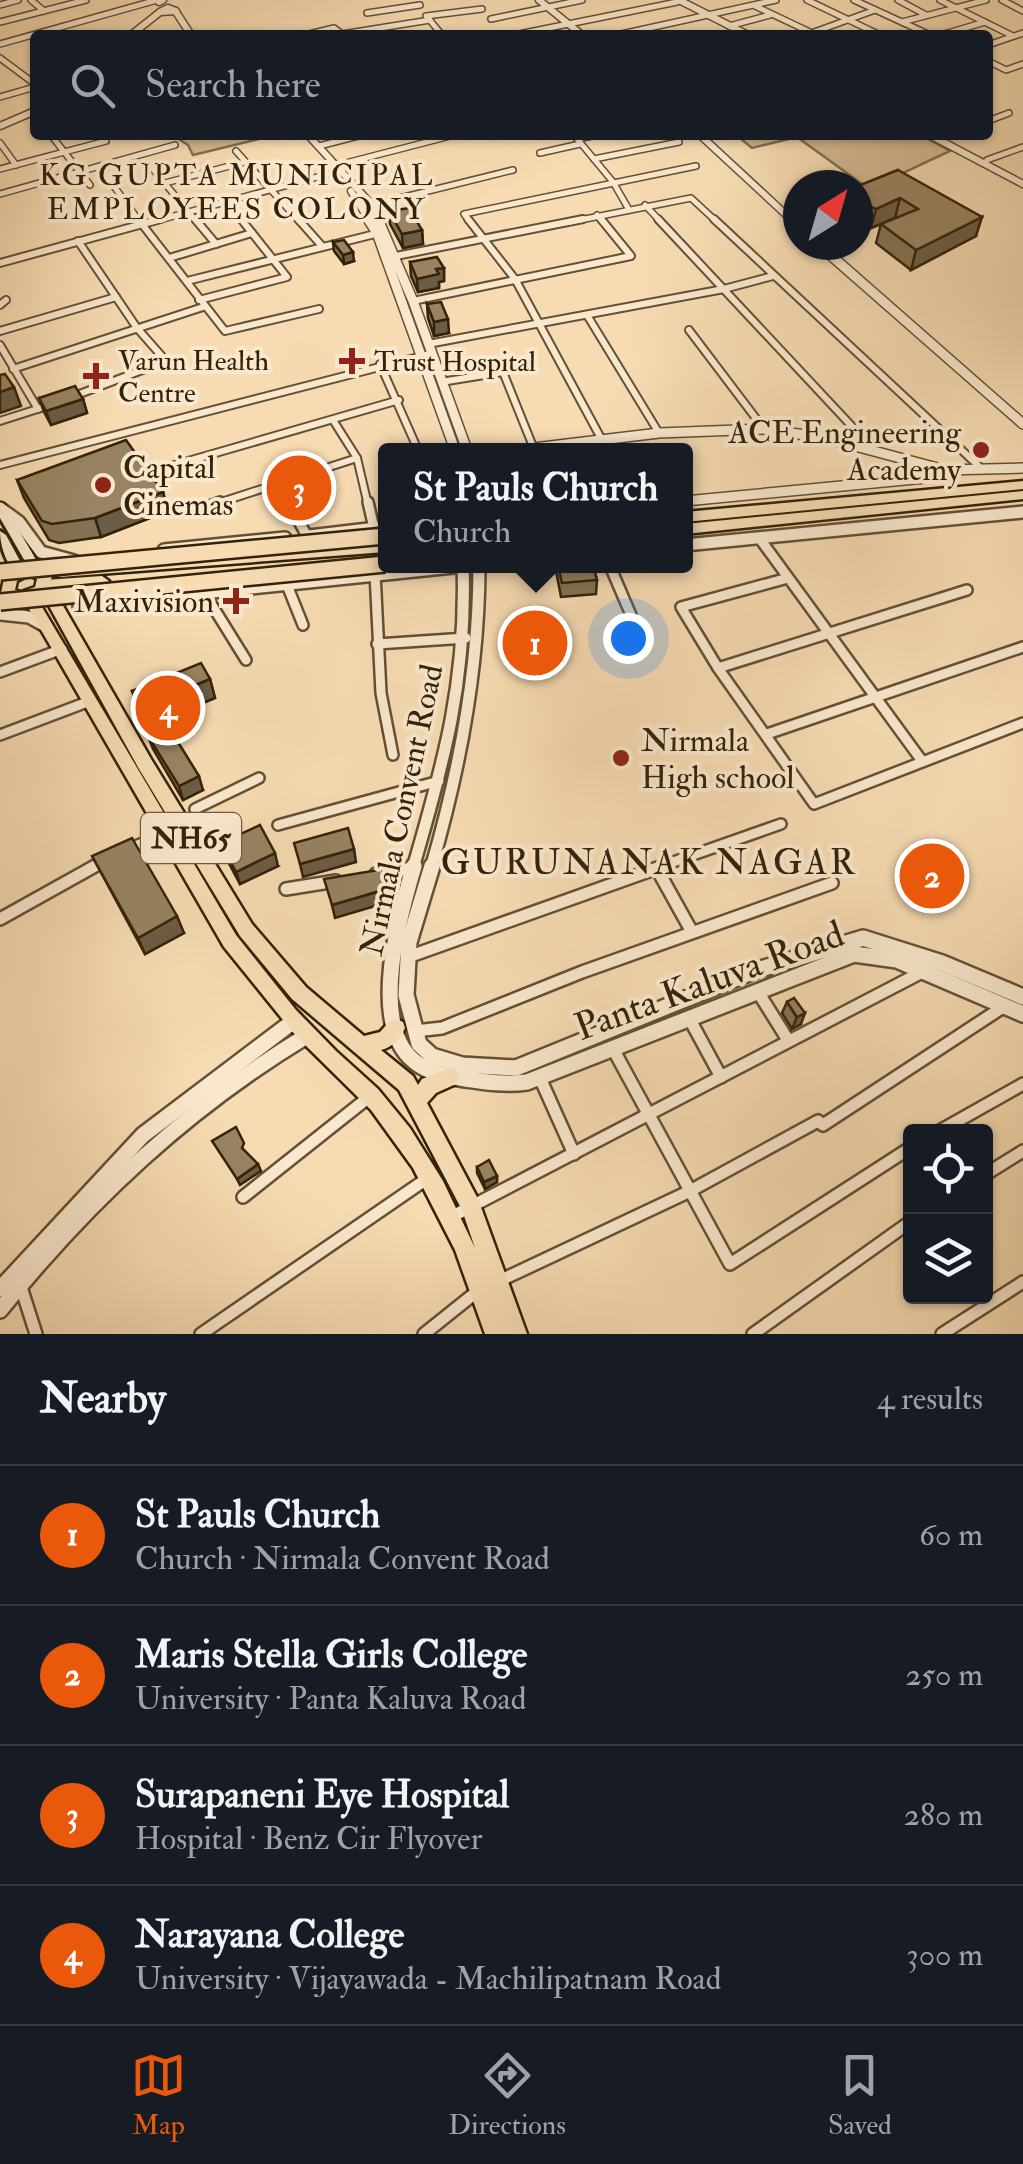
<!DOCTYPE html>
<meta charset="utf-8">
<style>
:root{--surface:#171b24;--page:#242831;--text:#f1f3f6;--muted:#9ea1a6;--line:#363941;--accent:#ea580c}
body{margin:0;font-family:"IM FELL Double Pica",serif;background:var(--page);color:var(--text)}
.controls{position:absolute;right:30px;bottom:30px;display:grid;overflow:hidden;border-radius:10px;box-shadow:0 2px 8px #0004}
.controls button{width:90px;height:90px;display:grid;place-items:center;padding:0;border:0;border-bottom:2px solid var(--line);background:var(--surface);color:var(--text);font:50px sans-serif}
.compass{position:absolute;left:783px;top:170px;width:90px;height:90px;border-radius:50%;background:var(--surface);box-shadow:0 2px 8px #0004;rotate:37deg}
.you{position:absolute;left:628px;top:638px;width:35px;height:35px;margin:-25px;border:8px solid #fff;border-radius:50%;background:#1a73e8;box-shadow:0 0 0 15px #1a73e833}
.badge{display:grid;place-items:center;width:65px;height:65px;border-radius:50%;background:var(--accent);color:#fff;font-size:32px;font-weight:700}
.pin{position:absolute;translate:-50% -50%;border:5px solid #fff;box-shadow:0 2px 10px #0006}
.popup{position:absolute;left:378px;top:443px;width:315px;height:130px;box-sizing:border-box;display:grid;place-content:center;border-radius:10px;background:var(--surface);filter:drop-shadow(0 2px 8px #0005);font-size:32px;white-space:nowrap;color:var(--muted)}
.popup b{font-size:38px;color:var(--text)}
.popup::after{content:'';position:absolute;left:50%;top:100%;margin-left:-20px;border:20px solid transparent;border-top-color:var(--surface)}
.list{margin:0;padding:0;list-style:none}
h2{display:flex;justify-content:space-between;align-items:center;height:130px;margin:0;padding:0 40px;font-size:42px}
h2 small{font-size:32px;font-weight:400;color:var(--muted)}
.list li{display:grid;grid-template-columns:65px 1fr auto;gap:30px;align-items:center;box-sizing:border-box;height:140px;padding:0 40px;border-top:2px solid var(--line)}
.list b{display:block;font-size:38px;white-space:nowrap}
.list p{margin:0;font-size:32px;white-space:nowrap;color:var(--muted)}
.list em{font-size:32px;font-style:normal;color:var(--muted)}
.icon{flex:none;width:55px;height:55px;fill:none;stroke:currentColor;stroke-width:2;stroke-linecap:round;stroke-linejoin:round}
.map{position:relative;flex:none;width:1023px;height:1334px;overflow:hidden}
.search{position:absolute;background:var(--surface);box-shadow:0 2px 8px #0004;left:30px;right:30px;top:30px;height:110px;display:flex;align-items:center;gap:25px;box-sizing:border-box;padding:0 35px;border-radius:10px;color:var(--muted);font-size:38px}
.sheet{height:690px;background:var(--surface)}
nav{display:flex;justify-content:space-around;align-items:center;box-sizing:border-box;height:140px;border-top:2px solid var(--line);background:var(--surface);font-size:28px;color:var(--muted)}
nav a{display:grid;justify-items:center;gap:5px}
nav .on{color:var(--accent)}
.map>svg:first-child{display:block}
</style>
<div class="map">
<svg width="1023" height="1334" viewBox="0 0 1023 1334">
<rect width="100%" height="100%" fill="#f7dcb3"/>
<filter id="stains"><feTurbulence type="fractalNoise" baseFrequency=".002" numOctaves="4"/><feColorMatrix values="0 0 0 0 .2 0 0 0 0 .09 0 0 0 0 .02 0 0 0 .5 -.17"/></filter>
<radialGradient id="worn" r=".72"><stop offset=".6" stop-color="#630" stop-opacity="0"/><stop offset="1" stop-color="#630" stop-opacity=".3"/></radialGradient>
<g fill="#d6bc96" stroke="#846f50" stroke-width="2.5">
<path d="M183 135H276L193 155 188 145 177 138Z"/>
<path d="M736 135H920L950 151 869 189 797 137 752 148Z"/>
</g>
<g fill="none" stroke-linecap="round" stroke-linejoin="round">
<defs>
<g id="minor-far3">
<path d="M31 0 44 11"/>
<path d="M807 0 880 35"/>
<path d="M854 0 930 35"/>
<path d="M898 0 926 15"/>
<path d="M940 0 1013 36"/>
<path d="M1002 0 1023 11"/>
<path d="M0 5 18 0"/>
<path d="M755 6 812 33"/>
<path d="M367 13 420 5"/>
<path d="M426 16 482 9"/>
<path d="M428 18 442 35"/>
<path d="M491 19 582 0"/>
<path d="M0 22 86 0"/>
<path d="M902 22 986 0"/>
<path d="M729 26 770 15"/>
<path d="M342 34 430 20"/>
<path d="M305 35 334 28 343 35"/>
<path d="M514 35 677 2"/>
<path d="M617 35 776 0"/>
<path d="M806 35 875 10"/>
<path d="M941 35 985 22"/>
<path d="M0 44 157 0"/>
<path d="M988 45 1023 33"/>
<path d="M0 58 35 84"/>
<path d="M988 61 1006 70 1023 64"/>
<path d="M0 97 35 87"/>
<path d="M988 121 1009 113"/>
<path d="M51 135 90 185"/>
<path d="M574 135 613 182 628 208"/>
<path d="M942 137 948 135"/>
<path d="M577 139 597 135"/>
<path d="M0 143 16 165"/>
<path d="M319 146 362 135"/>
<path d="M236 151 300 222"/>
<path d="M540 153 580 144"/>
<path d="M594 159 679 142"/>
<path d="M987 160 1023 147"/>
<path d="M338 165 454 135"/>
<path d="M152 168 197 222"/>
<path d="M0 169 106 141"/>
<path d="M165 183 245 162"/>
<path d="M113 185 140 222"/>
<path d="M0 194 175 145"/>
<path d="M225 200 243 222"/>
<path d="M372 205 513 170"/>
<path d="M645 205 661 222"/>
<path d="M597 215 603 222"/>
<path d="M152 222 343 170"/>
<path d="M470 222 464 214 696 166"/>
<path d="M570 222 691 198 717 222"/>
</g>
<g id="minor-far2">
<path d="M138 219 225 331 319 309"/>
<path d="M195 219 216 244"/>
<path d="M298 219 322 246"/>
<path d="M468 219 515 279 603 442"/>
<path d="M658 219 874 450"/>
<path d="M714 219 983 470"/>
<path d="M396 256 583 219"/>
<path d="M169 258 252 233"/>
<path d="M0 263 161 219"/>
<path d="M187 281 383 232"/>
<path d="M199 300 287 277 241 219"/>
<path d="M413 301 631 256 601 219"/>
<path d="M0 305 6 300"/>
<path d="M587 315 659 433"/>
<path d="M689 330 764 429"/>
<path d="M0 331 116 297"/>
<path d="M428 344 724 289 773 276"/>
<path d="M0 345 38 409"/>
<path d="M380 364 418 450"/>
<path d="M13 369 203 307"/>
<path d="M441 382 503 372 534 449"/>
<path d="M69 398 166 361 137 328 78 241"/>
<path d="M333 420 357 458 368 505"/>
<path d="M0 421 50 405"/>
<path d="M0 465 430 354"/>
<path d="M150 472 399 400"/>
<path d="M278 485 289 505"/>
<path d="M212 505 357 458"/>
</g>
<g id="minor-far1">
<path d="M288 502 307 536"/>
<path d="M368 502 374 528"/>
<path d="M209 506 220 502"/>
<path d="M760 539 922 761"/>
<path d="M610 566 634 622"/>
<path d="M375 573 381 693 393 755"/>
<path d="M788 578 681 607 718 668 814 804 1023 723"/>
<path d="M287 585 303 625"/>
<path d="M205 594 246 660"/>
<path d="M377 644 466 638"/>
<path d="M718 668 967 590"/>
<path d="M0 672 62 649"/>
<path d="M767 734 1023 647"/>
<path d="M0 735 90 701"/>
<path d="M195 809 259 778"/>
<path d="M278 825 439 781"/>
<path d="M125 850 166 834"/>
<path d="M90 868 107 859"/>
<path d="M656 868 781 824"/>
</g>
<g id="minor">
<path d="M657 869 692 932"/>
<path d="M376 874 413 868"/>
<path d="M286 889 336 881"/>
<path d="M0 919 95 866"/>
<path d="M408 957 663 866"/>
<path d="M758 992 788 1040"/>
<path d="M689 1018 721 1077"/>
<path d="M415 1031 442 1028 582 972 832 883"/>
<path d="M612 1047 730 1264 910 1148"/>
<path d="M540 1078 574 1154"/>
<path d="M938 1132 1023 1084"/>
<path d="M986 1174 1023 1151"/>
<path d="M243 1197 369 1097"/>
<path d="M451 1217 924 971"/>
<path d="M499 1281 688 1192 818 1121 823 1125 1003 1007"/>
<path d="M20 1284 36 1334"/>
<path d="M201 1334 428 1178"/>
<path d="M424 1334 479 1290"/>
<path d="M753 1334 910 1222"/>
<path d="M942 1334 1023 1282"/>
</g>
<g id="tertiary-far3">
<path d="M539 0 582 35"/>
<path d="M679 0 748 35"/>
<path d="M159 2 163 0"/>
<path d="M168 8 176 11 160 12Z"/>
<path d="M176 12 191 35"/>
<path d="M131 35 160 12"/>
<path d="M0 126 35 111"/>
<path d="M308 135 372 205 379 222"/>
<path d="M700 135 794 222"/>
<path d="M930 135 1023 184"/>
<path d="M351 191 370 222"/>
</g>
<g id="tertiary-far2">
<path d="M368 219 377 233 455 450"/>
<path d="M378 219 413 301 467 450"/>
<path d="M792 219 798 225"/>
<path d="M819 245 1023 424"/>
<path d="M517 450 659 433 764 429 825 438 945 470 1023 468"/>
<path d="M685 501 936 477 945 470"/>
</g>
<g id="tertiary-far1">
<path d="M0 508 19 522 41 552 74 561"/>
<path d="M309 536 385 527"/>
<path d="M685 545 1023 512"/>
<path d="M164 550 285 538"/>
<path d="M79 606 463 566"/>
<path d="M0 614 29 617 47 627"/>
<path d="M413 868C444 762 467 679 463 566"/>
<path d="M431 868C460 769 479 670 479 566"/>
</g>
<g id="tertiary">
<path d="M414 866C400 913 368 1024 414 1061 428 1073 447 1076 465 1079 486 1082 506 1085 527 1082L854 954 897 960 1023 1014"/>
<path d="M432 866 409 942 406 995 419 1044 432 1056 462 1065 516 1068 754 971 863 938 942 963 1023 997"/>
<path d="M0 1289 143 1135 295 1020"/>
<path d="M0 1310C89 1200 187 1108 308 1035"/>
</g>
<g id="secondary">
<path d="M0 504 4 505 42 570 40 573 36 574 30 570 0 518Z"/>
<path d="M0 531 6 535 26 572 24 575 20 576C7 567 0 547 0 531Z"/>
</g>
<g id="primary">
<path d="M1023 481V489L685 522V512Z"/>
<path d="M1023 491V499L685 534V524Z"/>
<path d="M385 542V552L60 577 53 572 60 567Z"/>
<path d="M102 576 109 581 102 586 45 590 38 585 45 580Z"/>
</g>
<path id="trunk" d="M28 565 50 572 52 576 50 583 151 759 252 924 306 987 364 1036 380 1032 389 1022 396 1019 403 1022 405 1028C400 1039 393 1047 381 1050L413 1076 418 1085 422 1079 449 1068 456 1070 459 1077 456 1084 436 1093 427 1103 478 1199 527 1334H485L455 1250 413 1168 371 1110 296 1036 224 947 25 602C18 604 4 599 1 593L5 574ZM29 575 37 579 35 587 21 592 15 590 17 581ZM43 595 139 769 240 936 292 999 399 1090 462 1210 475 1248 443 1181 410 1128 378 1089 336 1051 296 1010 236 935 36 597Z"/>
</defs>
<use href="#minor-far3" stroke="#645034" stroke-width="8"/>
<use href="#minor-far2" stroke="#645034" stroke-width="10"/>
<use href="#minor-far1" stroke="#645034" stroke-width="14"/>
<use href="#minor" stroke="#645034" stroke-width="16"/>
<use href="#tertiary-far3" stroke="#645034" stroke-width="9"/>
<use href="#tertiary-far2" stroke="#645034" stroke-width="12"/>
<use href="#tertiary-far1" stroke="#645034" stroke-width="16"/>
<use href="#tertiary" stroke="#645034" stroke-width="20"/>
<use href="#secondary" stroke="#33220a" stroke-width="6"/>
<use href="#primary" stroke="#33220a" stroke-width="5"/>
<use href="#trunk" stroke="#33220a" stroke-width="5"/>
<use href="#minor-far3" stroke="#fae8ce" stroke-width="5"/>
<use href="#minor-far2" stroke="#fae8ce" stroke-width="6"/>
<use href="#minor-far1" stroke="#fae8ce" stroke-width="9"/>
<use href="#minor" stroke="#fae8ce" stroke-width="11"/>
<use href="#tertiary-far3" stroke="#fae8ce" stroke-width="6"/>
<use href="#tertiary-far2" stroke="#fae8ce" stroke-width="9"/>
<use href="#tertiary-far1" stroke="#fae8ce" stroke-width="11"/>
<use href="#tertiary" stroke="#fae8ce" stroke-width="15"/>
<use href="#secondary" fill="#fae8ce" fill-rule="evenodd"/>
<use href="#primary" fill="#f7dcb3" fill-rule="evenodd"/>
<use href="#trunk" fill="#f7dcb3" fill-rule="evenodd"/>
<defs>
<g id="primary-bridge">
<path d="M0 572 385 536"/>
<path d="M0 602 385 564"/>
</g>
</defs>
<use href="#primary-bridge" stroke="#33220a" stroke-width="20" stroke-linecap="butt"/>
<use href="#primary-bridge" stroke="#f7dcb3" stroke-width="15"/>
</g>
<g fill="#847154" stroke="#33220a" stroke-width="2.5">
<path d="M898 170 976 236 911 270 876 243 881 224 871 228 858 221V186Z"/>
<path d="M389 211 422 230 423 244 403 248 390 224Z"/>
<path d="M333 242 354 261 344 264 334 251Z"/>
<path d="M410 262 444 268V281L439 282V288L418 292 411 276Z"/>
<path d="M427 304 449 333 434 336 428 318Z"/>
<path d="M39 398 83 399 87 413 51 425 44 412Z"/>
<path d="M17 480 163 492 168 511 101 537 59 543 49 540 24 498Z"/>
<path d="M555 566H593L597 580 596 594 561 597Z"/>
<path d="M210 679 215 698 146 726 132 691Z"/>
<path d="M148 736 203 790 183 800 153 749Z"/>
<path d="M221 843 278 866 240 884 225 856Z"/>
<path d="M92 856 184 933 145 954Z"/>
<path d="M787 1002 801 1024 792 1029 782 1013Z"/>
<path d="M477 1167 497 1176V1182L485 1189 477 1173Z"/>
</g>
<g fill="#6b5c45" stroke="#33220a" stroke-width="2.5">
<path d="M900 198 895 218 871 228 876 209Z"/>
<path d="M982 217 976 236 911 270 916 250Z"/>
<path d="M422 230 423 244 403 248 402 234Z"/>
<path d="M353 252 354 261 344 264 343 255Z"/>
<path d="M444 268V281L439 282V288L418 292 417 279 436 269Z"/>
<path d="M448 319 449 333 434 336V322Z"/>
<path d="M14 387 21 406 0 413V392Z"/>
<path d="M83 399 87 413 51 425 46 411Z"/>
<path d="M163 492 168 511 101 537 95 518Z"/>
<path d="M210 679 215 698 146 726 140 708Z"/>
<path d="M199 776 203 790 183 800 179 786Z"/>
<path d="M354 849 356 862 303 877 300 864Z"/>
<path d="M275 853 278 866 240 884 236 872Z"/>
<path d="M384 869 386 882 383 890 381 877Z"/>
<path d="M383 890 385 903 335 918 332 905Z"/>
<path d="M177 916 184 933 145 954 138 938Z"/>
<path d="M805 1013 801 1024 792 1029 797 1017Z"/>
<path d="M258 1164 261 1171 240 1185 237 1179Z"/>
<path d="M497 1176V1182L485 1189 484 1182Z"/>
</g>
<g fill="#998362" stroke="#33220a" stroke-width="2.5">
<path d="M898 170 982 217 916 250 881 224 918 209 900 198 876 209 858 200V186Z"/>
<path d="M409 208 422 230 402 234 389 211Z"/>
<path d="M344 240 353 252 343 255 333 242Z"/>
<path d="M437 257 444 268 436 269 439 274 417 279 410 262Z"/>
<path d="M441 302 448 319 434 322 427 304Z"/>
<path d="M5 374 14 387 0 392V375Z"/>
<path d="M75 386 83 399 46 411 39 398Z"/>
<path d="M126 440 163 492 95 518 52 524 42 521 17 480Z"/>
<path d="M558 566H593L597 580 562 583Z"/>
<path d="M201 663 210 679 140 708 132 691Z"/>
<path d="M168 726 199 776 179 786 148 736Z"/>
<path d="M260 825 275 853 236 872 221 843Z"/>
<path d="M348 828 354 849 300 864 294 843Z"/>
<path d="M132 838 177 916 138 938 92 856Z"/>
<path d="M384 869 381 877 383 890 332 905 324 879Z"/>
<path d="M794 998 805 1013 797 1017 787 1002Z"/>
<path d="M236 1127 244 1143 242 1148 258 1164 237 1179 212 1141Z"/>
<path d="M489 1160 497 1176 484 1182 477 1167Z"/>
</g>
<g fill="#8f2418" stroke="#fae8ce" stroke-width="4">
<path d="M347 346h10v10h10v10h-10v10h-10v-10h-10v-10h10z"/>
<path d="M91 361h10v10h10v10h-10v10h-10v-10h-10v-10h10z"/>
<circle cx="981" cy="450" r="10"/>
<circle cx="103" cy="485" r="10"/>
<path d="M231 586h10v10h10v10h-10v10h-10v-10h-10v-10h10z"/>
<circle cx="621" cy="758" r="10"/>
</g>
<g text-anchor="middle" stroke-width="8" stroke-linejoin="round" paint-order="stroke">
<g font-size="28" fill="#33220a" stroke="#fae8ce" text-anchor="start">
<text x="118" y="370">Varun Health<tspan x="118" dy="32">Centre</tspan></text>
<text x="374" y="371">Trust Hospital</text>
</g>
<g font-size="30" letter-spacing="2.5" fill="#33220a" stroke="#fae8ce">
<text x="237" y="185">KG GUPTA MUNICIPAL<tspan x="237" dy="34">EMPLOYEES COLONY</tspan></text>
</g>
<rect fill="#fae8ce" stroke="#6f5d45" stroke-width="2.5" x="141" y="813" width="100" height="50" rx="8"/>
<g font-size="30" font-weight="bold" fill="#33220a">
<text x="191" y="848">NH65</text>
</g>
<g font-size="32" fill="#33220a" stroke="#fae8ce" text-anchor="end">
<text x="961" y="443">ACE Engineering<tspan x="961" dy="37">Academy</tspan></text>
<text x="123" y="478" text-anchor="start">Capital<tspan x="123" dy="37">Cinemas</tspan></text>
<text x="214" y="612">Maxivision</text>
<text x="641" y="751" text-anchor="start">Nirmala<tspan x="641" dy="37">High school</tspan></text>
</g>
<g font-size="32" fill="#33220a" stroke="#fae8ce">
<text transform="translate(401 810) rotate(-78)" y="11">Nirmala Convent Road</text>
</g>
<g font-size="35" letter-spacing="2.5" fill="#33220a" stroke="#fae8ce">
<text x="649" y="874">GURUNANAK NAGAR</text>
</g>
<g font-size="38" fill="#33220a" stroke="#fae8ce">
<text transform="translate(709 980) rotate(-20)" y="13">Panta Kaluva Road</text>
</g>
</g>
<rect width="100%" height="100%" filter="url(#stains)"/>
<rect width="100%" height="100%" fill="url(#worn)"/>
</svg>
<div class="controls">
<button><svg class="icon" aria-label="locate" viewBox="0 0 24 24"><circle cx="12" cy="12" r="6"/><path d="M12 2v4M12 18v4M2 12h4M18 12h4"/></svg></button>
<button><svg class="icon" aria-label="layers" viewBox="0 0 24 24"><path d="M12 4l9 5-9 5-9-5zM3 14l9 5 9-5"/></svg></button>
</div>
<svg class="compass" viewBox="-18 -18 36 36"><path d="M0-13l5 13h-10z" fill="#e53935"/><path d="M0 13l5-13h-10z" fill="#9ea1a6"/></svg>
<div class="you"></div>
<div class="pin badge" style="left:535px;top:643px">1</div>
<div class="popup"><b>St Pauls Church</b>Church</div>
<div class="pin badge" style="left:932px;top:876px">2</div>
<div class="pin badge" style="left:299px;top:488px">3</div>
<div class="pin badge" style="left:168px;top:708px">4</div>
<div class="search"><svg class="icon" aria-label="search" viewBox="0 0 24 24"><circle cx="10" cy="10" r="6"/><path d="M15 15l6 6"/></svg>Search here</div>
</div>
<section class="sheet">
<h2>Nearby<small>4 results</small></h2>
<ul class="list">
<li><span class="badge">1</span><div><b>St Pauls Church</b><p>Church · Nirmala Convent Road</p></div><em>60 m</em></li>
<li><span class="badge">2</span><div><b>Maris Stella Girls College</b><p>University · Panta Kaluva Road</p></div><em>250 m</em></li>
<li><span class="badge">3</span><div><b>Surapaneni Eye Hospital</b><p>Hospital · Benz Cir Flyover</p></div><em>280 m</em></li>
<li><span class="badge">4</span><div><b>Narayana College</b><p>University · Vijayawada - Machilipatnam Road</p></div><em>300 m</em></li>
</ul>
</section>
<nav>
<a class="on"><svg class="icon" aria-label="map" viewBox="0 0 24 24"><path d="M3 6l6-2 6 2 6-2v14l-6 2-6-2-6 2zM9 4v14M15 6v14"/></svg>Map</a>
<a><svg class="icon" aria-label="directions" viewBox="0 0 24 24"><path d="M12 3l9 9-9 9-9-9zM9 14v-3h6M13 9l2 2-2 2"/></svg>Directions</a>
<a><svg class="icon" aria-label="saved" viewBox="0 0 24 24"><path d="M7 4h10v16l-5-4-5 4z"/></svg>Saved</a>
</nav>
